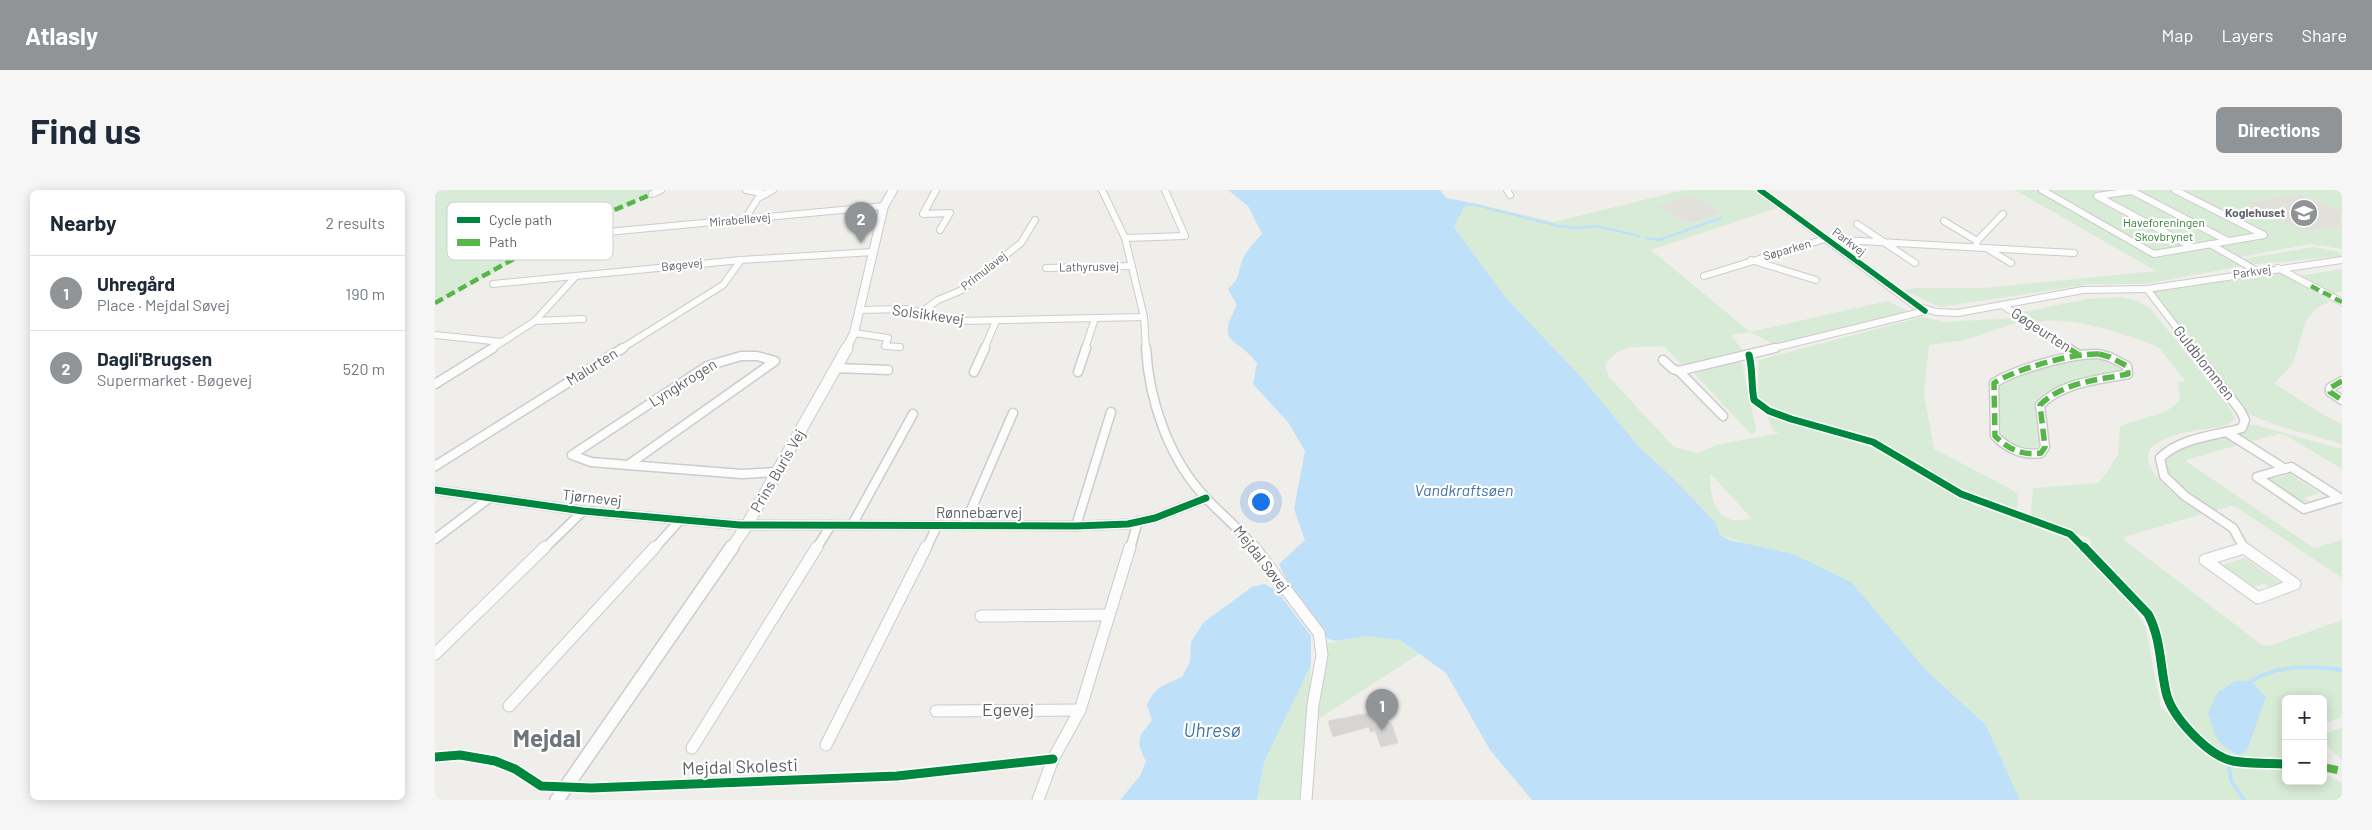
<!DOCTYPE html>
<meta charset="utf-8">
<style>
:root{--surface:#fff;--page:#f6f6f7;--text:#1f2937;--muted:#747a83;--line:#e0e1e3;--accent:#919496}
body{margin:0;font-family:Barlow,sans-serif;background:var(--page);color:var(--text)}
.controls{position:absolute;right:15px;bottom:15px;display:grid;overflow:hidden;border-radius:8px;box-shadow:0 2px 12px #0003}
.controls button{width:45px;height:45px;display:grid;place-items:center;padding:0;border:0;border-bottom:1px solid var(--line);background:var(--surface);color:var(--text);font:25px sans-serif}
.you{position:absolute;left:825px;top:311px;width:18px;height:18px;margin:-12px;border:4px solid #fff;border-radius:50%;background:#1a73e8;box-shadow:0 0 0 8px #1a73e833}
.badge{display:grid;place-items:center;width:32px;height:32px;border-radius:50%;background:var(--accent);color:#fff;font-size:16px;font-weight:700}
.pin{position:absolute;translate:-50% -41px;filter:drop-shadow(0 1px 2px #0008)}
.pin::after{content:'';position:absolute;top:26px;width:18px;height:15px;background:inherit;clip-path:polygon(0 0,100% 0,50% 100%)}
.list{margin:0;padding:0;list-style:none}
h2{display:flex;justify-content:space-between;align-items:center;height:65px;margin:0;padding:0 20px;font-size:21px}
h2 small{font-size:16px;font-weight:400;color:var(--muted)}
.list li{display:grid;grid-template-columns:32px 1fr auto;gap:15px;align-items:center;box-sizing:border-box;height:75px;padding:0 20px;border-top:1px solid var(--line)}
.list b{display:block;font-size:19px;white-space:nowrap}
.list p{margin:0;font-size:16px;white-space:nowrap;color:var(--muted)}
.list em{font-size:16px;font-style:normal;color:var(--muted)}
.map{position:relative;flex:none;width:1907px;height:610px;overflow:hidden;border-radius:8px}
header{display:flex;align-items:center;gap:30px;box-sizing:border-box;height:70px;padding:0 25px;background:var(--accent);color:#fff}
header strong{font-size:24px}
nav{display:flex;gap:28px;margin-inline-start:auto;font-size:18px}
.intro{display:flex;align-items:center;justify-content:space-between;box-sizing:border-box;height:120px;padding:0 30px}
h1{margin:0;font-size:35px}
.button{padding:12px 22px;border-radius:8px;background:var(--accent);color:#fff;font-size:18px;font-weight:700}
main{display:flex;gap:30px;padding:0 30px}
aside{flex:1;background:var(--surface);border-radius:8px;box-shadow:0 2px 12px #0003}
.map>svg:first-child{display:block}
</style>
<header>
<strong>Atlasly</strong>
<nav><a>Map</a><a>Layers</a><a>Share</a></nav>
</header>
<div class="intro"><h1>Find us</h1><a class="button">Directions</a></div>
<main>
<aside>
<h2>Nearby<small>2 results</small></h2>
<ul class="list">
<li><span class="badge">1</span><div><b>Uhregård</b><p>Place · Mejdal Søvej</p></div><em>190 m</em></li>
<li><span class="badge">2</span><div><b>Dagli'Brugsen</b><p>Supermarket · Bøgevej</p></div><em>520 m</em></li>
</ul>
</aside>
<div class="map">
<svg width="1907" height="610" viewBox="0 0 1907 610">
<rect width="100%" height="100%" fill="#efeeea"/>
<g fill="#e2e0da">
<path d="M1865 4 1906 21 1907 37 1869 42 1810 13Z"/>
<path d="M1255 5 1289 22 1255 34 1221 17Z"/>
</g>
<g fill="#d8ebd6" fill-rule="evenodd">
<path d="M0 0H228L150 34 0 114Z"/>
<path d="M1249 0H1318L1342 18 1216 60 1315 142 1452 111 1473 121 1349 153H1336L1315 142 1296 145 1309 162 1250 178 1229 156C1205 159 1185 150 1170 176L1174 187 1239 257 1263 263 1281 255 1345 243 1338 241 1333 228 1334 217 1323 210 1324 170 1487 127 1509 132 1577 128 1583 132 1530 150 1494 155 1489 204 1499 259 1583 303 1582 320 1531 301 1446 251 1379 233 1370 236 1443 258 1539 315 1630 345 1699 418 1710 436 1726 517 1785 574 1851 578V591H1888V583L1907 593V610H1585L1551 535 1491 480 1304 351 1285 345 1280 333 1237 287 1203 256 1150 191 1071 108 1019 37 1032 12 1119 32ZM1255 5 1288 22 1255 34 1222 17ZM1275 283 1316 328C1282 339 1275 311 1275 283Z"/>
<path d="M1580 0H1907V25L1905 21 1865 4 1811 13 1869 42 1907 37V59L1875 54 1794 69 1807 76 1710 94H1657L1505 117 1468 100 1480 98H1548L1721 81Z"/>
<path d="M1879 57 1905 62 1907 66 1824 74H1817L1809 69Z"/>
<path d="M1907 79V101L1898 104 1864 86Z"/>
<path d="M1843 82 1874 97 1873 99 1895 112C1860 123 1871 156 1853 180 1849 185 1842 187 1840 194L1889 225 1907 234V254L1841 235 1811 223 1720 103V101Z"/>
<path d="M1686 107 1703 111 1716 119 1797 221 1799 230 1792 235C1770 240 1740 241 1721 254 1691 274 1753 315 1767 324L1689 347V350L1827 455 1834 456 1907 430V527L1888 534V509H1851V573C1831 571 1809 573 1790 567 1763 559 1736 517 1732 491 1728 471 1728 445 1718 427 1706 406 1673 379 1655 361L1656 349 1596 325 1598 298 1663 293 1673 281 1683 264 1685 237C1704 227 1731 227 1745 210L1743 192 1750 191 1724 158 1717 154C1680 142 1641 126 1601 132L1588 122 1652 109Z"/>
<path d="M1660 164 1685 175 1686 179C1671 192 1623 189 1605 207 1591 222 1612 246 1601 259H1584L1567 248 1562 199C1569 180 1640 169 1660 164Z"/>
<path d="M1303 170 1307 174 1321 239 1317 245 1256 180Z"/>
<path d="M1813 235H1820L1907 259V279L1850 245 1845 244 1812 252 1804 246 1803 243Z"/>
<path d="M1788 246 1806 254 1751 270 1752 272 1879 358 1907 350V388L1801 317 1796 316 1778 321C1759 308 1730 293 1730 269L1742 257Z"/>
<path d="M1854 281 1860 283 1856 285 1884 303 1869 308 1874 311C1860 315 1843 299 1832 292L1831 288 1836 286 1840 289 1852 285 1849 282Z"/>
<path d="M1810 368 1845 393 1834 397 1829 393 1819 397 1782 377Z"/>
<path d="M932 446 965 450 984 464 880 531 883 502 893 453Z"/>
<path d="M876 475 872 570 866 610H822L829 570Z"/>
<path d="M1907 538V570L1891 555 1889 543Z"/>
</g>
<g fill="#bfe0f9">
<path d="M793 0H1005L1011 8 1032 12 1019 37 1071 108 1150 191 1203 256 1237 287 1281 333 1285 345 1294 350 1358 364 1416 392 1491 480 1551 535 1585 610H1097L1055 560 1011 483 965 450 932 446 901 451 893 449 855 396 844 374 870 350 859 319 870 261 853 232 818 194 822 173C801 145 780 156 802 115L793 99C805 88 802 86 807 71 811 60 820 52 827 44L813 16Z"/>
<path d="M829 394 842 401 876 446V475L829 572 822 610H685L705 586 711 571C700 549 703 548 717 530L712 515C720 496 730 495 747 487L755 472 756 452 769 432 817 397Z"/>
<path d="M1801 491H1816L1831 507 1812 561 1804 565C1781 555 1780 545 1773 523L1783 502Z"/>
</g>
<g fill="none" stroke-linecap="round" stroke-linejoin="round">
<g stroke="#bfe0f9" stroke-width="2.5">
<path d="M1031 15 1037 14 1123 36 1142 38 1161 36 1204 46"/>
<path d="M1211 48 1224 50 1286 28"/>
</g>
<g stroke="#bfe0f9" stroke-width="4">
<path d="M1816 491C1845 474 1875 476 1907 480"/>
<path d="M1794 578 1796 590 1809 610"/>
</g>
</g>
<path fill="#d6d5d3" stroke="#deddd9" d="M933 523 938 525 939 523 953 529 952 531 957 534 963 553 946 557 940 541 935 542 934 537 898 547 893 531Z"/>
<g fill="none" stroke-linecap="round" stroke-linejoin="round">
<defs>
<g id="minor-far2">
<path d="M311 0 331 4"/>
<path d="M501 0 488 24 515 23 505 40"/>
<path d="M667 0 690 48 709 127 711 159"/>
<path d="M1072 0 1075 5"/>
<path d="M1325 0 1479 115 1501 122 1523 123 1648 100 1712 99 1907 70"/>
<path d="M1607 0 1719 64 1829 45 1740 0"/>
<path d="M217 4 226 0"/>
<path d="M310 29 323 8 338 0"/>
<path d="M1509 31 1542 51"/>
<path d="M1422 34 1480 73"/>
<path d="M162 43 449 16"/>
<path d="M690 48 750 46 730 0"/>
<path d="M1775 54 1822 81"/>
<path d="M1541 57 1542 51 1568 24"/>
<path d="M1757 57 1662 6 1697 1 1793 51"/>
<path d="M1553 59 1576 73"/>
<path d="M1316 70 1381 90"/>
<path d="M611 78 697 76"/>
<path d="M1843 78 1907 112"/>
<path d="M1269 86 1390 49 1639 63"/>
<path d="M58 94 306 70 438 62"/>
<path d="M1712 99 1758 159"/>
<path d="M1567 115 1635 159"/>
<path d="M425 120 471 119 525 131 709 127"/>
<path d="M488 121 503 110 527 100 586 53 600 30"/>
<path d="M100 131 148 129"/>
<path d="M419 143 453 148 450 156 465 157"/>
<path d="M0 145 67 152"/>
<path d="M56 159 100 131 141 86"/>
<path d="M186 159 288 95 306 70"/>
<path d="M549 159 561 131"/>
<path d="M650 159 660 128"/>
<path d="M1335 159 1490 121"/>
</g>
<g id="minor-far1">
<path d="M711 158C714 211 734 270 772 309 788 326 806 340 820 359"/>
<path d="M1633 158 1644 165"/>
<path d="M1757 158 1805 220 1810 230 1807 238C1780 246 1746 247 1725 268L1729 286 1750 306 1798 338 1809 358"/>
<path d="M1664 164 1675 167 1692 176 1693 184C1663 190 1628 192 1605 215L1610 257 1606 263C1587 266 1573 259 1560 246L1559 193C1581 179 1637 163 1664 164Z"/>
<path d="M306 166H322L340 171 193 275 156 272 137 265 272 176Z"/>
<path d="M1228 170 1238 179 1244 181 1288 226"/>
<path d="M402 178 453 180"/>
<path d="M1244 181 1340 158"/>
<path d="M539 182 550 158"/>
<path d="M643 182 651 158"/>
<path d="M1907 191 1895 198V202L1907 210"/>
<path d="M0 194 58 158"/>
<path d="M1793 243 1850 279"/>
<path d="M193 275 307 284 342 282"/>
<path d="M0 276 188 158"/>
<path d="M1856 277 1905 308 1869 319 1822 287Z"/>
<path d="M0 300 148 321 305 335 641 336 693 334 720 328 771 308"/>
<path d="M417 335 478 224"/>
<path d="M529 336 578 223"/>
<path d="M641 336 676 222"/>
<path d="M0 349 53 309"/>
<path d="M109 359 148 321"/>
<path d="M219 359 245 330"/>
<path d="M381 359 396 335"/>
<path d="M491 359 502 336"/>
<path d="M695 359 703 331"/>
<path d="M1807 359 1809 358"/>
</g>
<g id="minor">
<path d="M819 357 884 443 887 465 878 515 871 610"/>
<path d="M1809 358 1860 394 1823 408 1770 370Z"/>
<path d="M546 426 674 425"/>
<path d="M0 464 110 357"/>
<path d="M74 516 220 357"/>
<path d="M501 521 645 520"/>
<path d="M391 555 491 357"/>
<path d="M257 558 382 357"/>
<path d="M603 610 618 569 645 520 695 357"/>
</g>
<path id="tertiary-far2" d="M411 159 419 143 449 16 458 0"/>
<path id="tertiary-far1" d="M296 359 312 335 412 158"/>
<path id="tertiary" d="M122 610 297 357"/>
</defs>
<use href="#minor-far2" stroke="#cbcccc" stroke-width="8"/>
<use href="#minor-far1" stroke="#cbcccc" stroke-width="11"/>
<use href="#minor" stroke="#cbcccc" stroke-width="13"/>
<use href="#tertiary-far2" stroke="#cbcccc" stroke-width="10"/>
<use href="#tertiary-far1" stroke="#cbcccc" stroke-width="13"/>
<use href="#tertiary" stroke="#cbcccc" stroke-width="16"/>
<use href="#minor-far2" stroke="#fdfcfc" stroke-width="6"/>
<use href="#minor-far1" stroke="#fdfcfc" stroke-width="8"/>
<use href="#minor" stroke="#fdfcfc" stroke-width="11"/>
<use href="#tertiary-far2" stroke="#fdfcfc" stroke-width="8"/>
<use href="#tertiary-far1" stroke="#fdfcfc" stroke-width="11"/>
<use href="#tertiary" stroke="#fdfcfc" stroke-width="13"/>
<g stroke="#58b549" stroke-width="4.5" stroke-dasharray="9 4.5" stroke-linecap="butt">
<path d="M1876 96 1907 112"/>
<path d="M0 113 123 44 217 4"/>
<path d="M1593 132 1635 159"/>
</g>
<g stroke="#58b549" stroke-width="5.5" stroke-dasharray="12 5.5" stroke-linecap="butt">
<path d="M1633 158 1644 165"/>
<path d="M1664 164 1675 167 1692 176 1693 184C1663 190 1628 192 1605 215L1610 257 1606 263C1587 266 1573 259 1560 246L1559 193C1581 179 1637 163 1664 164Z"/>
<path d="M1907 191 1895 198V202L1907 210"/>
</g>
<path stroke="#58b549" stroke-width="8" stroke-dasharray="15 8" stroke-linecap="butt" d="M1888 577 1907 581"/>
<defs>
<path id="cycleway-far2" d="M1325 0 1490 121"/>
<g id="cycleway-far1">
<path d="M1314 165C1318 180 1316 194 1319 210L1334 221 1356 229 1438 252 1526 304 1635 344 1650 359"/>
<path d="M0 300 148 321 305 335 641 336 693 334 720 328 771 308"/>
</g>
<g id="cycleway">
<path d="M1649 357 1713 424C1726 448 1725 476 1731 502 1736 526 1773 566 1798 571 1814 574 1834 573 1851 574"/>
<path d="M0 567 25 565 60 571 80 579 106 596 156 598 462 586 618 569"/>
</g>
</defs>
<use href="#cycleway-far2" stroke="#fff" stroke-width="8"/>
<use href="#cycleway-far1" stroke="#fff" stroke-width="10"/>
<use href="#cycleway" stroke="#fff" stroke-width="12"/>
<use href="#cycleway-far2" stroke="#00873e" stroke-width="5.5"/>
<use href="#cycleway-far1" stroke="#00873e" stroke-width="7"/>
<use href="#cycleway" stroke="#00873e" stroke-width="9"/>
</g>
<defs>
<symbol id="school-disc" viewBox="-11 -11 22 22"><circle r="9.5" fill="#919496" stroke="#fff"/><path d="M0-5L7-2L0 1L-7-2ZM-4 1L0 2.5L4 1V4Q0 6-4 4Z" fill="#fff"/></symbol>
</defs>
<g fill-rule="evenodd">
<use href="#school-disc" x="1853" y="7" width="32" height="32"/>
</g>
<g text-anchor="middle" stroke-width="4.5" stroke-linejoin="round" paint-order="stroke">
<g font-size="12" font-weight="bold" fill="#5f6368" stroke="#fff" text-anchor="end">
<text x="1850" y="27">Koglehuset</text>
</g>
<g font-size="12" fill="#5f6368" stroke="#fff">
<text transform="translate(305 30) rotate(-5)" y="4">Mirabellevej</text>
<text transform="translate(1414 52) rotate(37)" y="4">Parkvej</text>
<text transform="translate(1352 60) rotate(-16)" y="4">Søparken</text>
<text transform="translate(247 75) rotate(-6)" y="4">Bøgevej</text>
<text transform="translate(654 77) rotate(-1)" y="4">Lathyrusvej</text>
<text transform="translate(549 81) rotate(-38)" y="4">Primulavej</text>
<text transform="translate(1817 82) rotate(-9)" y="4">Parkvej</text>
</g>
<g font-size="12" fill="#348238" stroke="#fff">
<text x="1729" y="37">Haveforeningen<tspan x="1729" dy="14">Skovbrynet</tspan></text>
</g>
<g font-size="15" fill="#5f6368" stroke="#fff">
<text transform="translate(493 125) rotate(8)" y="5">Solsikkevej</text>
<text transform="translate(1606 140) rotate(33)" y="5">Gøgeurten</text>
<text transform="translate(1769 173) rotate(52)" y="5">Guldblommen</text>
<text transform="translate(157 177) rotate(-32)" y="5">Malurten</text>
<text transform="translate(248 193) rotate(-32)" y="5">Lyngkrogen</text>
<text transform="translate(343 281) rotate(-60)" y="5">Prins Buris Vej</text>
<text transform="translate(157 308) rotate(6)" y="5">Tjørnevej</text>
<text x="544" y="328">Rønnebærvej</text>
<text transform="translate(826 369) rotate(52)" y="5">Mejdal Søvej</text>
</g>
<g font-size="16" font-style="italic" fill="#4174aa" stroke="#fff">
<text x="1029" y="306">Vandkraftsøen</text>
</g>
<g font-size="18" fill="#5f6368" stroke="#fff">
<text x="573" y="526">Egevej</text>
<text transform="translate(305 577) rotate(-2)" y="6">Mejdal Skolesti</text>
</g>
<g font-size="19" font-style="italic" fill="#4174aa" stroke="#fff">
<text x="777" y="547">Uhresø</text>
</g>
<g font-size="24" font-weight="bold" fill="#70757a" stroke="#fff">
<text x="112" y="557">Mejdal</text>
</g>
</g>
<rect x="12" y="12" width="166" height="58" rx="8" fill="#fff" stroke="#cfd0d2" stroke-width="1"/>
<rect x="22" y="27" width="23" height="6" fill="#00873e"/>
<rect x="22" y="49" width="23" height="7" fill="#58b549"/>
<g font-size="14" fill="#5f6368">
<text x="54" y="35">Cycle path</text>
<text x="54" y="57">Path</text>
</g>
</svg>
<div class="controls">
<button>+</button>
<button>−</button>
</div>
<div class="you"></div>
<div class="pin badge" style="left:947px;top:540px">1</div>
<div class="pin badge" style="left:426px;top:53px">2</div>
</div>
</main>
